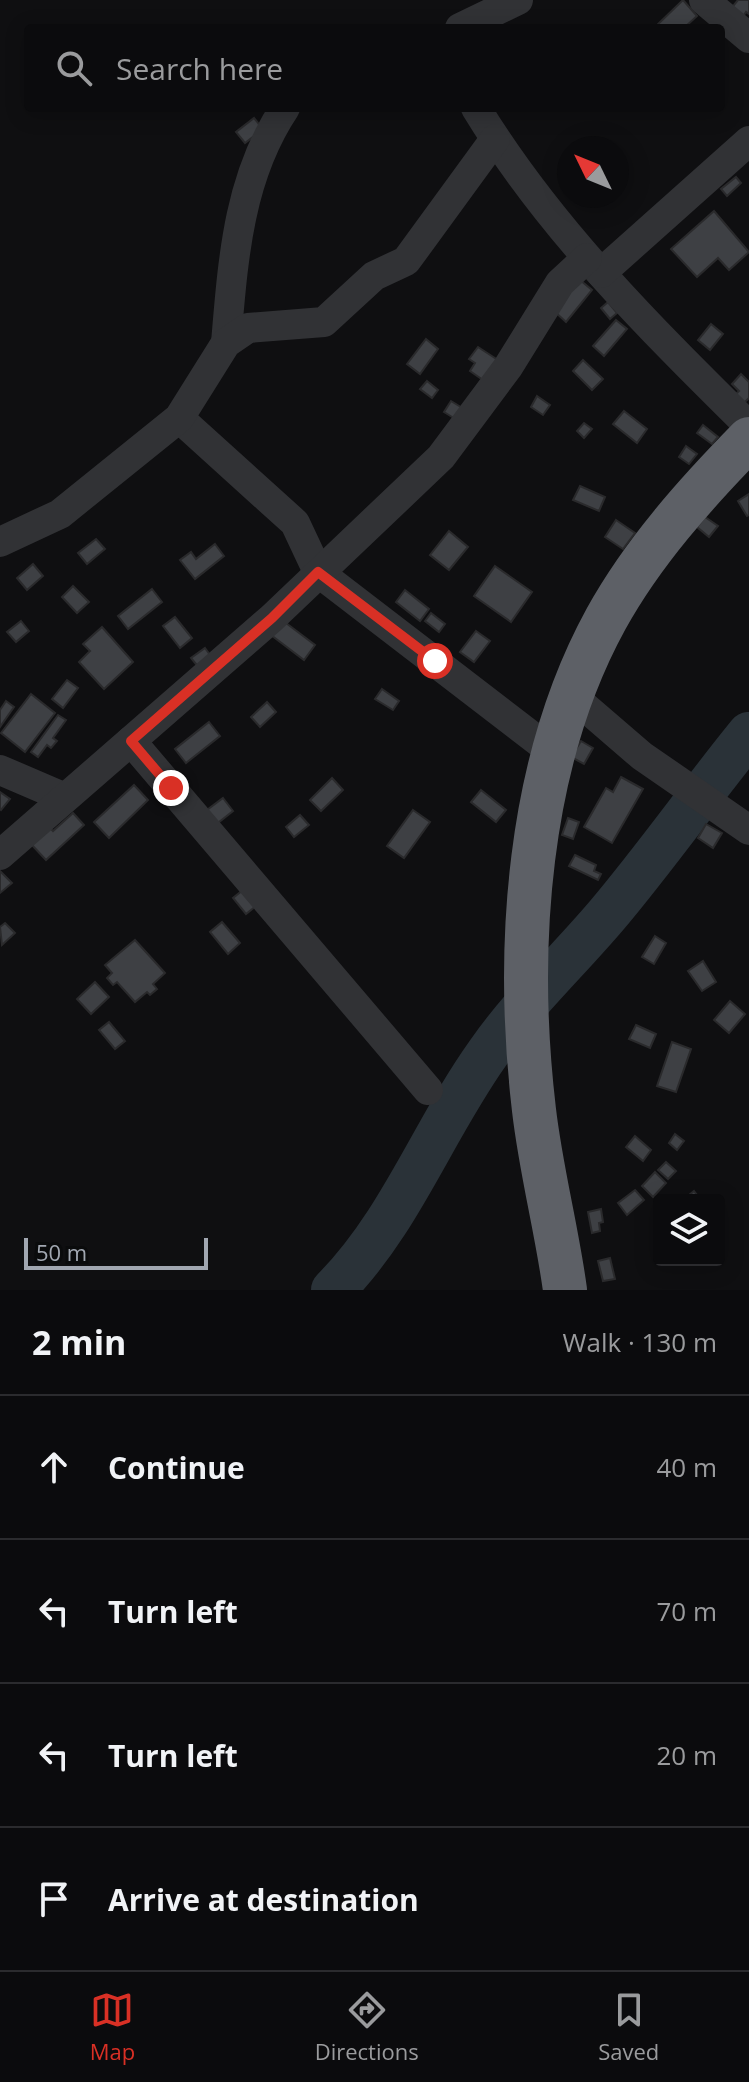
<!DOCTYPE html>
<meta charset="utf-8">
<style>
:root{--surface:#0b0b0d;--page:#19191b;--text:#f1f3f6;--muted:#9a9b9d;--line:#2b2b2e;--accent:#d93025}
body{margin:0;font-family:"Open Sans",sans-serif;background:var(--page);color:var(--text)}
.controls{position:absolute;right:24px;bottom:24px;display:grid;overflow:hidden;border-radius:8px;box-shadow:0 4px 20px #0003}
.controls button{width:72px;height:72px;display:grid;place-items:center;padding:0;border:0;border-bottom:2px solid var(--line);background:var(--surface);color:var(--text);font:40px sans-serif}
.compass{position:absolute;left:557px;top:136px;width:72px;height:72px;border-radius:50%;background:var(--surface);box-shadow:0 4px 20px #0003;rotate:313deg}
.scale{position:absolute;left:24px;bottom:20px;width:184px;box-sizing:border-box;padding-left:8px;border:4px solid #a1a7b1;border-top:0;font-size:22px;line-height:28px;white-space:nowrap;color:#a1a7b1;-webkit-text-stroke:6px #0a0b0c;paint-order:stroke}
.stop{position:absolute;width:24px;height:24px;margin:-18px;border:6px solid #d93025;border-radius:50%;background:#fff}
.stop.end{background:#d93025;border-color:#fff;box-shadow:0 2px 8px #0008}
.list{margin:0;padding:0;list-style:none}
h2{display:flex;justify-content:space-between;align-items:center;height:104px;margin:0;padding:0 32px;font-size:34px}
h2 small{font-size:26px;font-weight:400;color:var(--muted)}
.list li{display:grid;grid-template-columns:52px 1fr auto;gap:24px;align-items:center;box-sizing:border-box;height:144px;padding:0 32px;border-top:2px solid var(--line)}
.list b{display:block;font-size:30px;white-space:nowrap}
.list em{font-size:26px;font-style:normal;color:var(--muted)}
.icon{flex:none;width:44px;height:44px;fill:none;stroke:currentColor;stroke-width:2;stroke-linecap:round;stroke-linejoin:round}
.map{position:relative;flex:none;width:749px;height:1290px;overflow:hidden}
.search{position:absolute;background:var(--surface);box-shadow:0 4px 20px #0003;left:24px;right:24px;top:24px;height:88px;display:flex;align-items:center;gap:20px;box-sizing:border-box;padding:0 28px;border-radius:8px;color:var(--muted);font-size:30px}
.sheet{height:680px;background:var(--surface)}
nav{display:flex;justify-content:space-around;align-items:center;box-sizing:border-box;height:112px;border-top:2px solid var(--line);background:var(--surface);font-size:22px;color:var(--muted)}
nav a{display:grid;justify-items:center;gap:4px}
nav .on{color:var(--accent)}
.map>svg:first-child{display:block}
</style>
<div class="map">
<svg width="749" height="1290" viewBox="0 0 749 1290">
<rect width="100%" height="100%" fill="#0f0f11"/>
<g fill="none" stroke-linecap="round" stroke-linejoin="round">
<path stroke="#2a3238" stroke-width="44" d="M333 1290C400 1223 433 1130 488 1053 522 1004 568 961 607 915 656 857 700 794 749 734"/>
</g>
<g fill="#3e4044" stroke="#2a2a2c" stroke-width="2">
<path d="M683 0 697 16 684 28H654Z"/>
<path d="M738 0H749V14L746 12 740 21 728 12Z"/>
<path d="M254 118 263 129 245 143 236 132Z"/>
<path d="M736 177 741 183 727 196 721 189Z"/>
<path d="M714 211 749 252 729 270 718 258 697 277 671 249Z"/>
<path d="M580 280 592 290 566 322 554 311Z"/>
<path d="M608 302 617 313 610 319 601 308Z"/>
<path d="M616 320 627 329 604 356 593 346Z"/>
<path d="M711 324 723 334 710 350 698 340Z"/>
<path d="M426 339 438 349 420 374 407 364Z"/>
<path d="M478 347 504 364 483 380 470 371 475 363 469 359Z"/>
<path d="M583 360 603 379 592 390 573 371Z"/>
<path d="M741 374 749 382V398L744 403 735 395 739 391 732 384Z"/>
<path d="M427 381 438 390 432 398 420 389Z"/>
<path d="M537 396 550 405 543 415 531 407Z"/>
<path d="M451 401 464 409 457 420 444 412Z"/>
<path d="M624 411 647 429 637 443 613 424Z"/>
<path d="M584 423 592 429 584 438 577 431Z"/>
<path d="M703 425 718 437 712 444 697 433Z"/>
<path d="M686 446 697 454 689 464 679 457Z"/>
<path d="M580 486 605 497 599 511 573 500Z"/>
<path d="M749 494V515L747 516 738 501Z"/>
<path d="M705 517 718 526 709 537 697 527Z"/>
<path d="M616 520 635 533 623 549 605 537Z"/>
<path d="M449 531 468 547 449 570 430 555Z"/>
<path d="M96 539 105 549 87 564 78 553Z"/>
<path d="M215 544 224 556 195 579 180 560 191 552 196 559Z"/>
<path d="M33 564 43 576 27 590 17 578Z"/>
<path d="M495 566 532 592 511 622 474 596Z"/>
<path d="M73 586 89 602 77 613 62 597Z"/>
<path d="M152 589 162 602 128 629 118 616Z"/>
<path d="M405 590 429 609 420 621 396 602Z"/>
<path d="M431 613 445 624 439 632 425 621Z"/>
<path d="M175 617 192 638 180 648 163 626Z"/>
<path d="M282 620 315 645 304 660 271 635Z"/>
<path d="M21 621 29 631 16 642 7 632Z"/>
<path d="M102 627 133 662 104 689 79 662 90 651 83 644Z"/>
<path d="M476 631 490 641 474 662 460 652Z"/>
<path d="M205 648 213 659 200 669 191 658Z"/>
<path d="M67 680 78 688 63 708 52 699Z"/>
<path d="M382 689 399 701 393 710 375 699Z"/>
<path d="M31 694 55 713 25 752 1 733Z"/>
<path d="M6 701 14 707 0 727V710Z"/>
<path d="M267 702 276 712 260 727 251 717Z"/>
<path d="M58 715 66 720 53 738 57 741 51 748 47 745 38 757 31 752Z"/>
<path d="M209 722 220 736 186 763 175 749Z"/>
<path d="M581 741 593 748 584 764 571 757Z"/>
<path d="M621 777 643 789 612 843 584 827 606 788 613 792Z"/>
<path d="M332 778 343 790 321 811 310 800Z"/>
<path d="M134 785 148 800 109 838 94 822Z"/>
<path d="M481 790 506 810 496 822 471 802Z"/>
<path d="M0 792 10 799 1 810 0 809Z"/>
<path d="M223 798 233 811 214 826 203 813Z"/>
<path d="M413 810 430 822 404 858 387 846Z"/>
<path d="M73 813 84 825 46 860 31 844 49 827 53 831Z"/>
<path d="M300 815 309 825 294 837 286 827Z"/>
<path d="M568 818 579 822 573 839 562 835Z"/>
<path d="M706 824 722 833 713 848 698 838Z"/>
<path d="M575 855 596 865 594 871 601 874 598 880 569 866Z"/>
<path d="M0 871 12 883 0 893Z"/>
<path d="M243 890 256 906 246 914 233 898Z"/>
<path d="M222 922 240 943 228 954 210 932Z"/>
<path d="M5 923 15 933 2 945 0 927Z"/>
<path d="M655 936 666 943 654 964 642 957Z"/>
<path d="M135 940 165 973 153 984 157 989 150 995 147 992 135 1002 117 982 113 985 107 978 112 973 105 965Z"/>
<path d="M703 961 716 982 702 991 688 971Z"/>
<path d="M95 982 109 997 91 1014 77 999Z"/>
<path d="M730 1001 745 1014 729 1033 714 1020Z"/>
<path d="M109 1022 125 1041 115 1049 99 1030Z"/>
<path d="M636 1025 656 1034 650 1048 629 1039Z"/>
<path d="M672 1042 691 1049 676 1092 657 1086Z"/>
<path d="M675 1134 684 1141 677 1150 669 1143Z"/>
<path d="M635 1136 651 1150 643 1161 626 1147Z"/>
<path d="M666 1162 676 1171 668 1179 658 1170Z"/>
<path d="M655 1172 666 1183 653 1197 642 1186Z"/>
<path d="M635 1190 644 1200 627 1215 618 1203Z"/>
<path d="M694 1191 701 1200H683Z"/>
<path d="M601 1209 603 1222 599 1223 600 1231 592 1233 588 1212Z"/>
<path d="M610 1258 615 1279 603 1281 598 1261Z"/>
</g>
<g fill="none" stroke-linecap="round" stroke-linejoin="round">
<g stroke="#313235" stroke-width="30">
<path d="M704 0 749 38"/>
<path d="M460 28 518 0"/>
<path d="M476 108C549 228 650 328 749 426"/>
<path d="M601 273 749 141"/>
<path d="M226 343C233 261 238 178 285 108"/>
<path d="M179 418 295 523 318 572 551 751"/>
<path d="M0 542 60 514 179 418 226 343 248 328 324 322 374 276 406 261 495 139"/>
<path d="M570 694 642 756 749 830"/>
<path d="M131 741 428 1090"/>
<path d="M0 770 63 797"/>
<path d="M0 855 272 618 441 457 508 367 560 283 587 258"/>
</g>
<path stroke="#5d6066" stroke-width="44" d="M565 1290C557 1230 541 1171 534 1110 515 949 527 763 606 619 643 552 696 493 749 439"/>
</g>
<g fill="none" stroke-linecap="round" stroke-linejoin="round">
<path stroke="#d93025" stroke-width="10" d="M171 788 131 741 272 618 318 572 435 661"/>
</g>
</svg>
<div class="controls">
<button><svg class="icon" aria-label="layers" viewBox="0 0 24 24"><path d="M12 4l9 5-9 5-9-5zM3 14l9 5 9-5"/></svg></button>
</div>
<svg class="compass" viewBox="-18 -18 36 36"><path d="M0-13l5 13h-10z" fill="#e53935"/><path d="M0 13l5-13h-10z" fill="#9a9b9d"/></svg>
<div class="scale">50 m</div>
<div class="stop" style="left:435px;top:661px"></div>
<div class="stop end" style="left:171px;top:788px"></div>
<div class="search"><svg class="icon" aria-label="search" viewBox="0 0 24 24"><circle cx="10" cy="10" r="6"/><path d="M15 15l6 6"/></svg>Search here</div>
</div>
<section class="sheet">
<h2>2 min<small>Walk · 130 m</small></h2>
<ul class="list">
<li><svg class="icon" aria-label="ahead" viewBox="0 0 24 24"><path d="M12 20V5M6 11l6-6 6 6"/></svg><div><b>Continue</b></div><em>40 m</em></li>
<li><svg class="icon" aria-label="left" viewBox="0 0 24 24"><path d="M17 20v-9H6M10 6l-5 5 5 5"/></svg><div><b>Turn left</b></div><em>70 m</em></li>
<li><svg class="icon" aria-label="left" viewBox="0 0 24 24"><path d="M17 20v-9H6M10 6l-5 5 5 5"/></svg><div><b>Turn left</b></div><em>20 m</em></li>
<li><svg class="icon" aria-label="arrive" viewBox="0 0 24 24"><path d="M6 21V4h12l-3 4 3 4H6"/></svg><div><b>Arrive at destination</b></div></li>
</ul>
</section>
<nav>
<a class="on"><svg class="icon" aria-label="map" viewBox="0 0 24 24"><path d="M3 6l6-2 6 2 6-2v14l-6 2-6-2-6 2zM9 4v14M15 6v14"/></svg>Map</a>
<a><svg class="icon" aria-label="directions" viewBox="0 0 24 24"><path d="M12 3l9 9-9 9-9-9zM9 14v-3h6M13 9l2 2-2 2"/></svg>Directions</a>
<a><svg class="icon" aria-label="saved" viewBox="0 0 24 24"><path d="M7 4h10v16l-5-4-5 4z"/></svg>Saved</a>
</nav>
